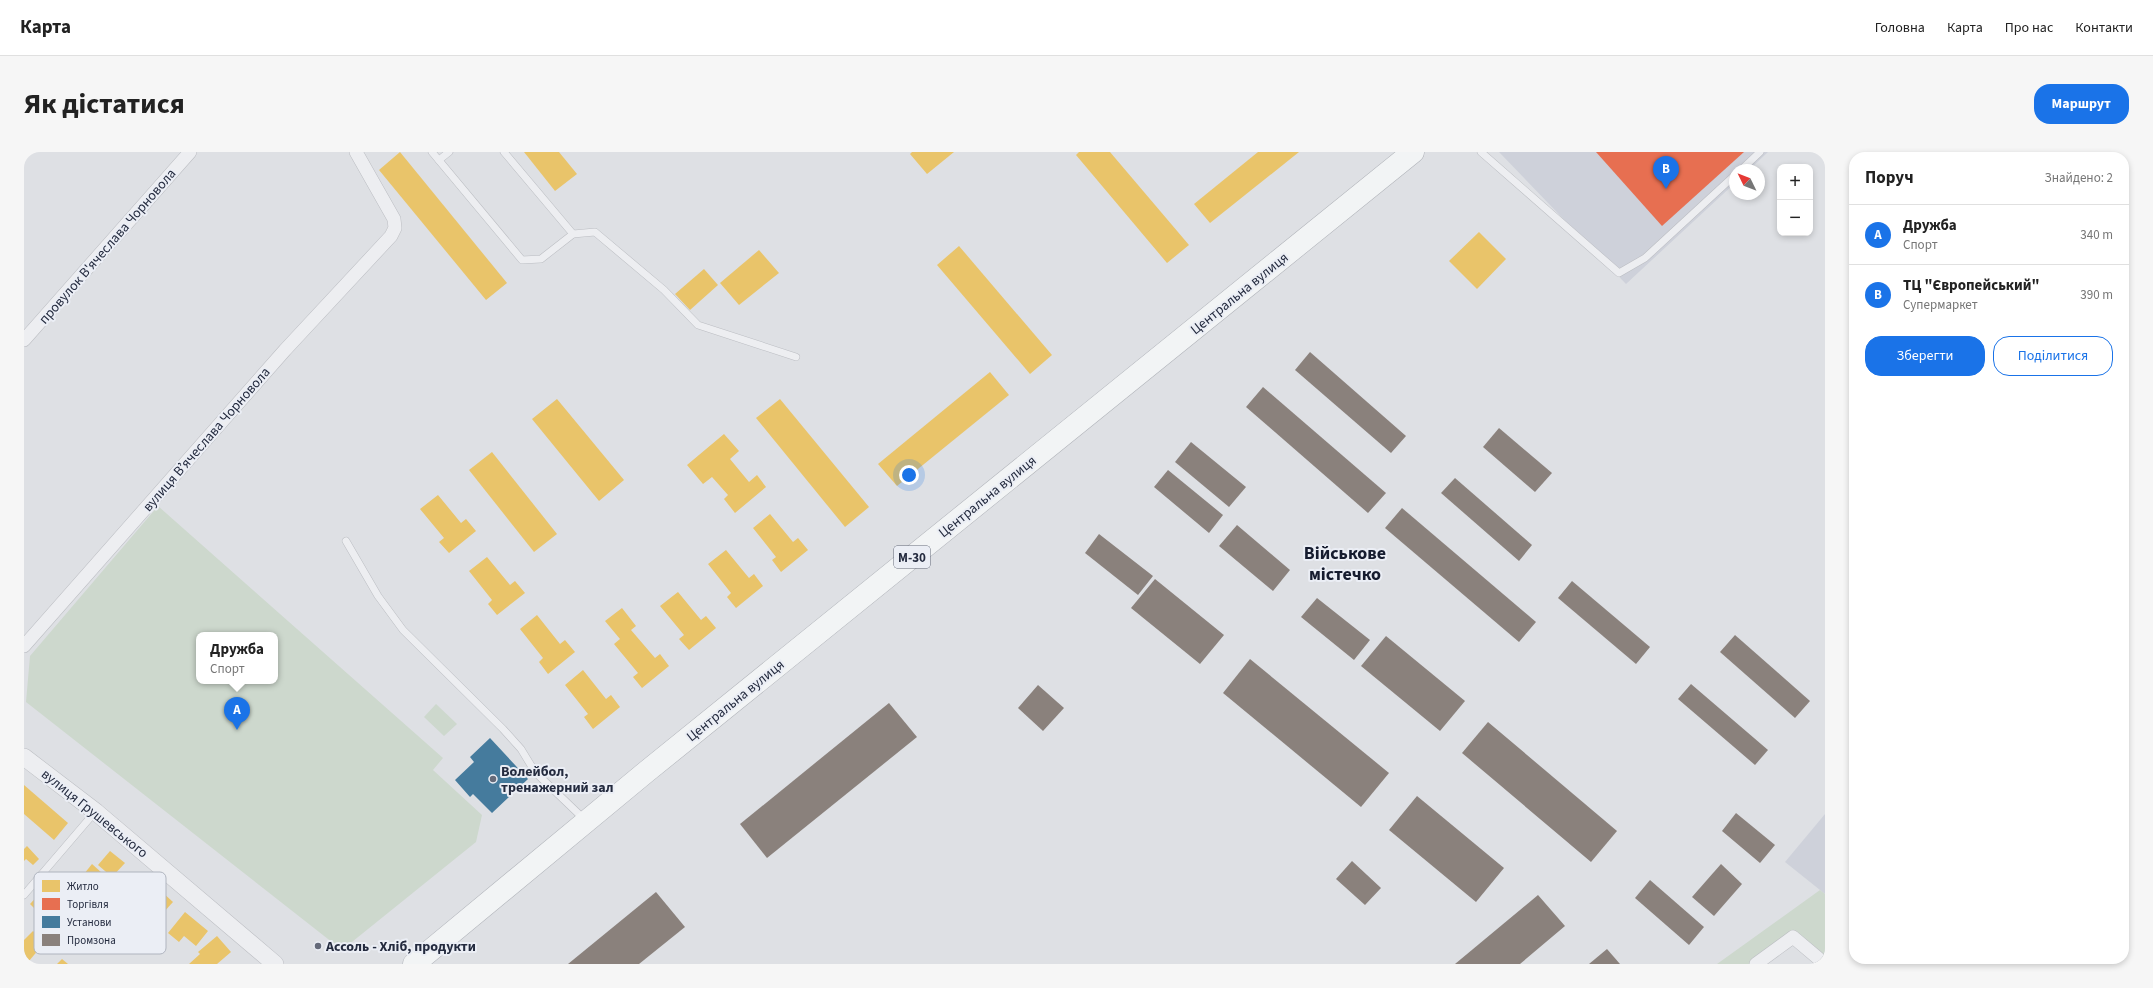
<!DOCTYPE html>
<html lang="uk">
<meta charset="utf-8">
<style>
:root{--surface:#fff;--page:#f6f6f6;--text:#222;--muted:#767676;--line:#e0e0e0;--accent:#1a73e8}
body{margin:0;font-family:"Source Sans 3",sans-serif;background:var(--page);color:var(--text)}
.controls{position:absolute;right:12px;top:12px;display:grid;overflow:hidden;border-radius:8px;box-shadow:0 2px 6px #0003}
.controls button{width:36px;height:36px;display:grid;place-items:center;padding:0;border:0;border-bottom:1px solid var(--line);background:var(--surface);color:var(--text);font:20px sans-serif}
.compass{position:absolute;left:1705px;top:12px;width:36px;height:36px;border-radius:50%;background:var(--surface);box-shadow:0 2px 6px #0003;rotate:313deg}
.you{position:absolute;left:885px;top:323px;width:14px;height:14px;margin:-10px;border:3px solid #fff;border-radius:50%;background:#1a73e8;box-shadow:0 0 0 6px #1a73e833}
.badge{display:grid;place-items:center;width:26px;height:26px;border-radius:50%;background:var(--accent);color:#fff;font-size:13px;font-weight:700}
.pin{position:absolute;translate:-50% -33px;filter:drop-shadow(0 1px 2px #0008)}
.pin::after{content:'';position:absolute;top:21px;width:14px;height:12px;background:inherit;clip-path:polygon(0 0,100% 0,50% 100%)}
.popup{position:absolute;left:172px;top:480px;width:82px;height:52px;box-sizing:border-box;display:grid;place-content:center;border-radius:8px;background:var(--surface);filter:drop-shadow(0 1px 3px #0005);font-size:13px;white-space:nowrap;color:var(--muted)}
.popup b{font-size:15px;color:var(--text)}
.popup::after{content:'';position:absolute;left:50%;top:100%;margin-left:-8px;border:8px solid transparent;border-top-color:var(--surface)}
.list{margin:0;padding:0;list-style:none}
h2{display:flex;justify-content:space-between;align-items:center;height:52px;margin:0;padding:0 16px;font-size:17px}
h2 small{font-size:13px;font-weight:400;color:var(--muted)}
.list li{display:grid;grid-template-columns:26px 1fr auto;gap:12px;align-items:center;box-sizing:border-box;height:60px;padding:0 16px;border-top:1px solid var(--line)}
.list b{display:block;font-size:15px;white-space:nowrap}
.list p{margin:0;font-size:13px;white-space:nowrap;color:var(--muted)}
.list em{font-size:13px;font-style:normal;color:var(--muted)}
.actions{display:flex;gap:8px;padding:12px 16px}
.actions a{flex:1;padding:9px 0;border:1px solid var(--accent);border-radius:16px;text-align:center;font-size:14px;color:var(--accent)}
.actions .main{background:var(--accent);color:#fff}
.map{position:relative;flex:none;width:1801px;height:812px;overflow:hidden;border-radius:16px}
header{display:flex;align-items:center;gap:24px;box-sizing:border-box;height:56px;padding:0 20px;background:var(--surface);border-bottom:1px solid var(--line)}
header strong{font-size:19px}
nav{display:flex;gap:22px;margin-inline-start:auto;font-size:14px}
.intro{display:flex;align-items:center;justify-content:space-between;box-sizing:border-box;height:96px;padding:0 24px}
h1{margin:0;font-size:28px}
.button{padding:10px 18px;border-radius:16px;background:var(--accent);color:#fff;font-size:14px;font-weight:700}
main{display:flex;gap:24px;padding:0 24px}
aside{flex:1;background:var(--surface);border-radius:16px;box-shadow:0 2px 6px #0003}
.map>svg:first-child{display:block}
</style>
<header>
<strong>Карта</strong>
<nav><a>Головна</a><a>Карта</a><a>Про нас</a><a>Контакти</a></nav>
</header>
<div class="intro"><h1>Як дістатися</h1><a class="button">Маршрут</a></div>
<main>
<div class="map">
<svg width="1801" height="812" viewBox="0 0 1801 812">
<rect width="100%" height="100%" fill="#dee0e4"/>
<g fill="#ced1da">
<path d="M1475 0H1744L1725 18H1711V31L1602 132Z"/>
<path d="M1801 662V742L1761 710Z"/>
</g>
<g fill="#cdd8cd" fill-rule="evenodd">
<path d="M134 354 419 606 409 618 458 663 452 690 318 798 2 550 6 504ZM175 483H251V529H175Z"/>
<path d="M412 552 433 572 420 584 400 565Z"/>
<path d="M1796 738 1801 742V812L1769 785 1732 812H1693Z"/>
</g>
<g fill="#e9c46a">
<path d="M376 0 483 131 462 148 355 18Z"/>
<path d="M500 0H535L553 22 531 39Z"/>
<path d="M888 0H930L903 22 886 2Z"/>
<path d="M1055 0H1086L1165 93 1143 111 1052 3Z"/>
<path d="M1234 0H1275L1186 71 1170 52Z"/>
<path d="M1455 80 1482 107 1453 137 1425 109Z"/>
<path d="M935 94 1028 203 1006 222 913 113Z"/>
<path d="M735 98 755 121 715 153 696 131Z"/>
<path d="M680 117 694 133 666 158 651 142Z"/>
<path d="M966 220 985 243 873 334 854 312Z"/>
<path d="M533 247 600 328 575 349 508 267Z"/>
<path d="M756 247 845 355 821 375 732 266Z"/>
<path d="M700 282 715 299 706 307 725 330 733 323 742 335 711 361 700 347 704 343 688 325 679 332 663 313Z"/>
<path d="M468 300 533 382 510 400 445 318Z"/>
<path d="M414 343 437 371 442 367 452 379 425 401 415 390 420 386 396 357Z"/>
<path d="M746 362 769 390 774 386 784 398 757 420 748 408 752 405 729 376Z"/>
<path d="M702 398 725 426 730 422 739 434 712 456 703 445 707 441 684 412Z"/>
<path d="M463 405 486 433 491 429 501 441 473 463 464 452 468 448 445 419Z"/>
<path d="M654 440 677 468 682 464 692 476 665 498 655 487 660 483 636 454Z"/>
<path d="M598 456 612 474 607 478 631 506 636 502 645 514 618 536 609 525 614 521 590 492 596 487 581 469Z"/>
<path d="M513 463 536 492 541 488 551 500 524 522 515 510 519 506 496 477Z"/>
<path d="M559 518 582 547 587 543 596 555 569 577 560 565 564 562 541 533Z"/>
<path d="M0 633 44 671 30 688 0 662Z"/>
<path d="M3 694 15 707 9 713 2 707 0 709V697Z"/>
<path d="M86 699 101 711 88 725 74 713Z"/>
<path d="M68 712 78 721 70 731 60 722Z"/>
<path d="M53 725 66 737 60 745 47 733Z"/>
<path d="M30 726 45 740 21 767 6 752Z"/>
<path d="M124 730 133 738 118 755 109 747Z"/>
<path d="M95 733 103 740 90 755 82 748Z"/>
<path d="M138 740 149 750 129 772 118 762Z"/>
<path d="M100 746 108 753 96 765 89 758Z"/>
<path d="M161 760 184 779 172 794 160 784 155 790 144 781Z"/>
<path d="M51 775 61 784 44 801 26 784 34 776 42 784Z"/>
<path d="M136 777 142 784 128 796 122 789Z"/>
<path d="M9 779 21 790 5 809 0 804V788Z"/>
<path d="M193 784 207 800 193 812H165L176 802 174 800Z"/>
<path d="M38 807 44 812H33Z"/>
</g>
<path fill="#e76f51" d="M1572 0H1720L1638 74Z"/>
<path fill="#457b9d" d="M466 586 504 627 468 661 449 642 446 645 431 628 450 610 446 605Z"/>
<g fill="#8a817c">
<path d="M1286 200 1382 284 1367 301 1271 218Z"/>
<path d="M1239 235 1362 341 1344 361 1222 255Z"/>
<path d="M1475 276 1528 321 1511 340 1459 295Z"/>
<path d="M1167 290 1222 335 1205 355 1151 310Z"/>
<path d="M1144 318 1199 363 1185 381 1130 335Z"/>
<path d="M1431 326 1508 393 1495 409 1417 341Z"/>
<path d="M1378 356 1512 470 1495 490 1361 376Z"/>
<path d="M1213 373 1266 418 1249 439 1195 394Z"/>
<path d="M1075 382 1129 424 1114 443 1061 401Z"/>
<path d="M1131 427 1200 483 1176 512 1107 456Z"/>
<path d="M1548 429 1626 495 1612 512 1534 446Z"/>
<path d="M1293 446 1346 488 1330 508 1277 465Z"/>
<path d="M1711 483 1786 549 1771 566 1696 500Z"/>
<path d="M1362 484 1441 549 1416 579 1337 514Z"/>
<path d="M1226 507 1365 621 1337 655 1199 541Z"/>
<path d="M1667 532 1744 598 1731 613 1654 547Z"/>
<path d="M1014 533 1040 556 1019 579 994 556Z"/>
<path d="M865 551 893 585 743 706 716 672Z"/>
<path d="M1464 570 1593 679 1567 710 1438 601Z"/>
<path d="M1393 644 1480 716 1452 750 1365 678Z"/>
<path d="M1712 661 1751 693 1736 711 1698 679Z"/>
<path d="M1328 709 1357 736 1341 753 1312 727Z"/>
<path d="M1697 712 1718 732 1690 764 1668 745Z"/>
<path d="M1626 728 1680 775 1665 793 1611 746Z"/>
<path d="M632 740 661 775 615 812H544Z"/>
<path d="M1514 743 1541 774 1496 812H1431Z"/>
<path d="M1583 797 1596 812H1565Z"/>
</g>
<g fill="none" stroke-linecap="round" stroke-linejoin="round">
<defs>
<g id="service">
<path d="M408 0 498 108 517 107 549 82 571 80 640 138 674 173 772 205"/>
<path d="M480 0 549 82"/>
<path d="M1457 0 1595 121 1621 106 1711 23"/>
<path d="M415 8 425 0"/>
<path d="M1717 18 1736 0"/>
<path d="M322 389 354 444 379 478 479 577 497 597 511 620 561 668"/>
<path d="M0 743 71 660"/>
</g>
<g id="minor">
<path d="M0 188 166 0"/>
<path d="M0 494 261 198 367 84 371 76 370 67 332 0"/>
<path d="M1732 812 1769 785 1801 812"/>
</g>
<path id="tertiary" d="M0 605 72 660 251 812"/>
<path id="trunk" d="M390 812 622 620 1389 0"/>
</defs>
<use href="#service" stroke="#bbbdc2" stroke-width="8"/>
<use href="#minor" stroke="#bbbdc2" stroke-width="14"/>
<use href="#tertiary" stroke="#bbbdc2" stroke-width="18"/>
<use href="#trunk" stroke="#b0b3b9" stroke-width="23"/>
<use href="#service" stroke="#edeef1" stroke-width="7"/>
<use href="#minor" stroke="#edeef1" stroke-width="13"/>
<use href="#tertiary" stroke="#edeef1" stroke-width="17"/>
<use href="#trunk" stroke="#f2f4f5" stroke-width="22"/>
</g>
<g fill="#656a79" stroke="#ebeef5" stroke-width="1.5">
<circle cx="469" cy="627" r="4"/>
<circle cx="294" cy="794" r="4"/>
</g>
<g text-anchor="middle" stroke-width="4" stroke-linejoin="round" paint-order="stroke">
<rect fill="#ebeef5" stroke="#606676" stroke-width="1" x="870" y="394" width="36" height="22" rx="3"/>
<g font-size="13" font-weight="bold" fill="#242b3f">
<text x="888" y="410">М-30</text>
</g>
<g font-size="14" fill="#242b3f" stroke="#ebeef5">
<text transform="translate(83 94) rotate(-49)" y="5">провулок В'ячеслава Чорновола</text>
<text transform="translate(1215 141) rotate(-39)" y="5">Центральна вулиця</text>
<text transform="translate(182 287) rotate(-49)" y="5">вулиця Вʼячеслава Чорновола</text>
<text transform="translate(963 344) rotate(-39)" y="5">Центральна вулиця</text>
<text transform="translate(711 548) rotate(-39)" y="5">Центральна вулиця</text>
<text transform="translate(71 661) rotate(39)" y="5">вулиця Грушевського</text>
</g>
<g font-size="14" font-weight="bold" fill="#242b3f" stroke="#ebeef5" text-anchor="start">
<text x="477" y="624">Волейбол,<tspan x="477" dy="16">тренажерний зал</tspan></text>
<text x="302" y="799">Ассоль - Хліб, продукти</text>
</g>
<g font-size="18" font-weight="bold" fill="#161c2f" stroke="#ebeef5">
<text x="1321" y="407">Військове<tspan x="1321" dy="21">містечко</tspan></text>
</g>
</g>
<rect x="10" y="720" width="132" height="82" rx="6" fill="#ebeef5" stroke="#afb4be" stroke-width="1"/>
<rect x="18" y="728" width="18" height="12" fill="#e9c46a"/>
<rect x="18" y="746" width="18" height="12" fill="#e76f51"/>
<rect x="18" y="764" width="18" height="12" fill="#457b9d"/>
<rect x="18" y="782" width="18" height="12" fill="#8a817c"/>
<g font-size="11" fill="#242b3f">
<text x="43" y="738">Житло</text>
<text x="43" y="756">Торгівля</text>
<text x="43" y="774">Установи</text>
<text x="43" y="792">Промзона</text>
</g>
</svg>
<div class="controls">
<button>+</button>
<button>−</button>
</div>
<svg class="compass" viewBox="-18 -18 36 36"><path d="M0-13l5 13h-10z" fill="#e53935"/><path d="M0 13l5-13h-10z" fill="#767676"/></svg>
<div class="you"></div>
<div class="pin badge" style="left:213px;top:578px">A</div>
<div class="popup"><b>Дружба</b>Спорт</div>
<div class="pin badge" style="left:1642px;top:37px">B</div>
</div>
<aside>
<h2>Поруч<small>Знайдено: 2</small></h2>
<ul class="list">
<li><span class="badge">A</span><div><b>Дружба</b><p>Спорт</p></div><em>340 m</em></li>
<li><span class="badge">B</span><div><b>ТЦ &quot;Європейський&quot;</b><p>Супермаркет</p></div><em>390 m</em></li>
</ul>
<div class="actions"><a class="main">Зберегти</a><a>Поділитися</a></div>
</aside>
</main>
